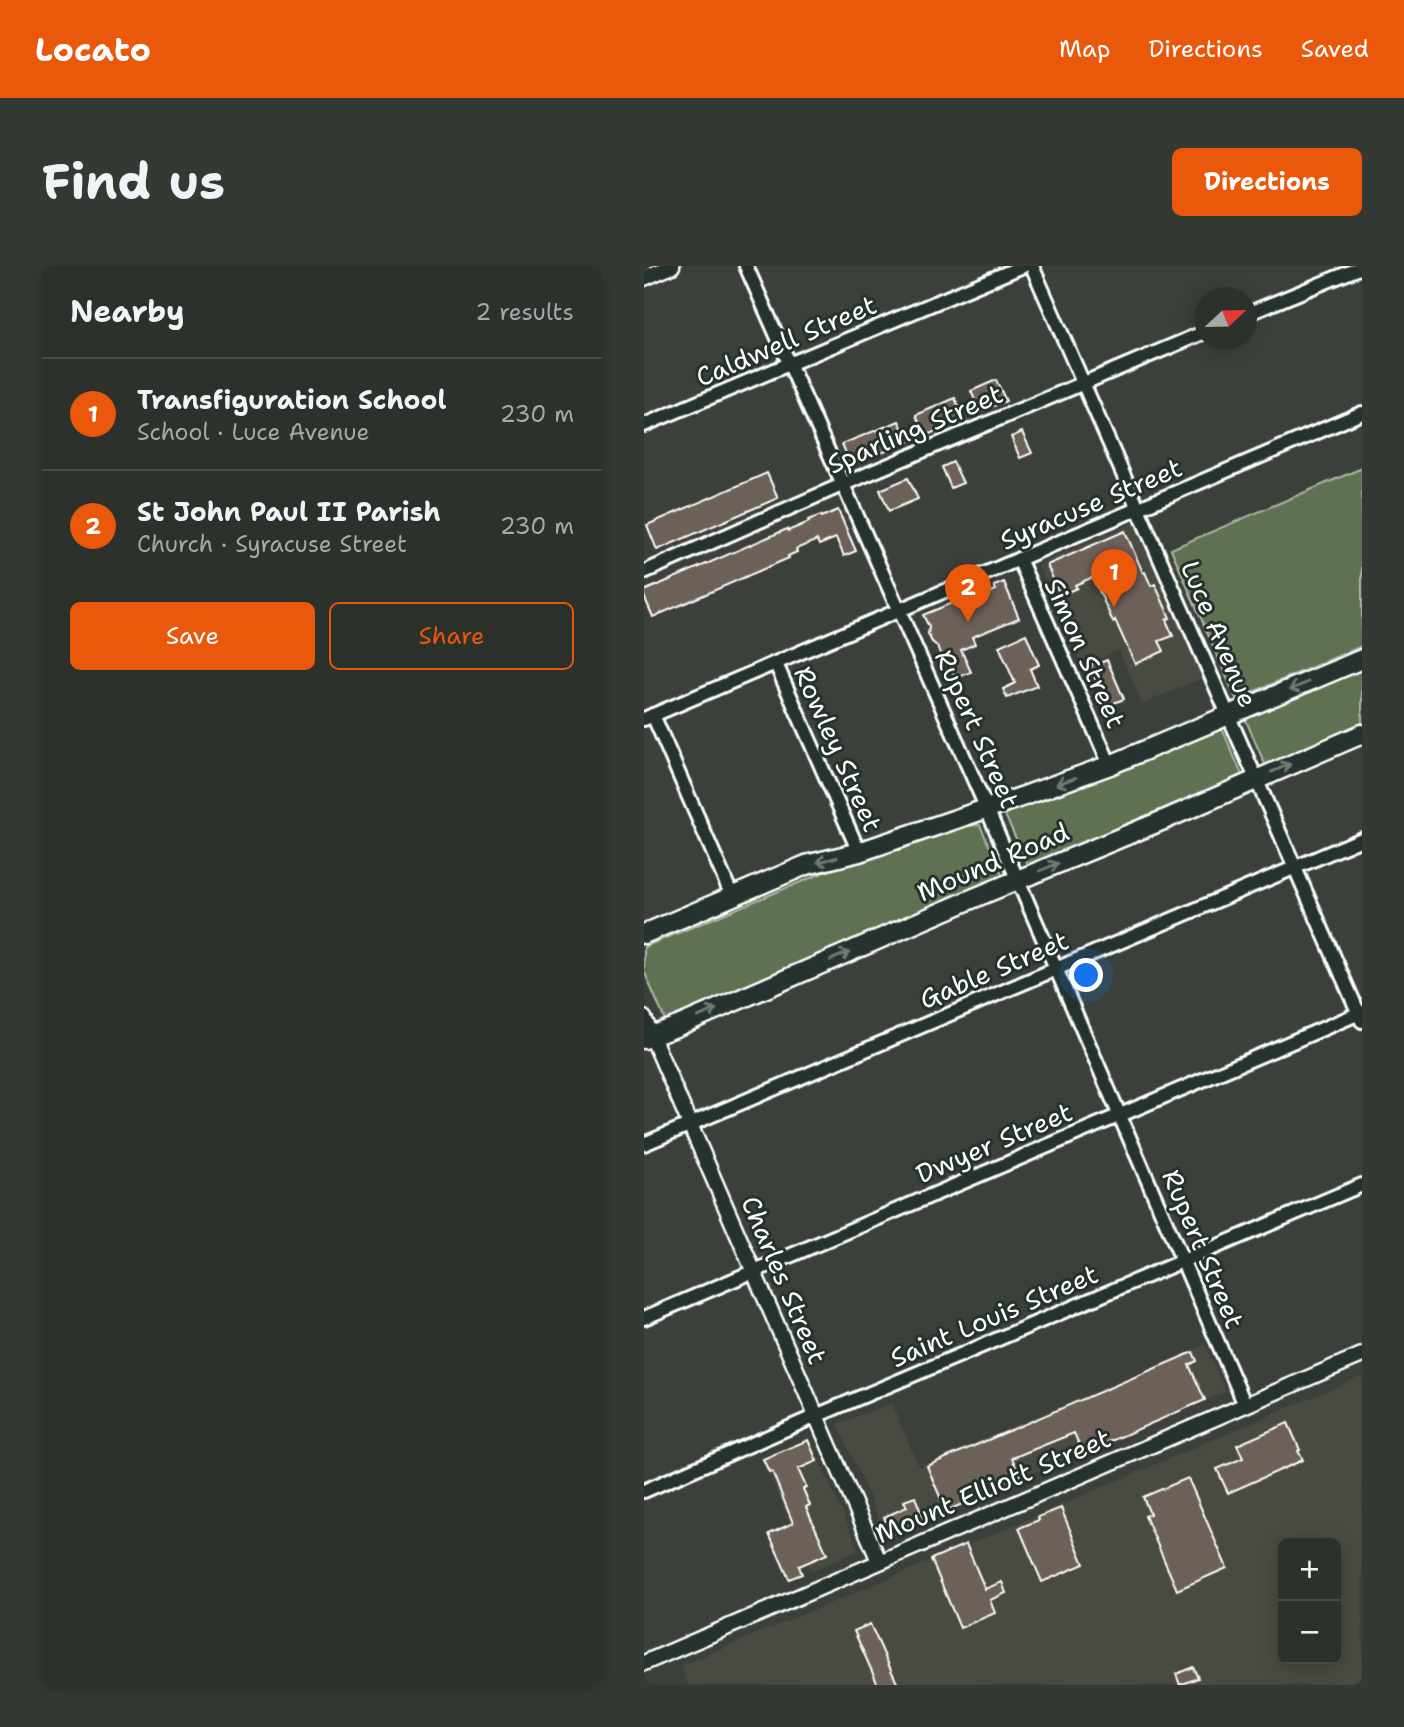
<!DOCTYPE html>
<meta charset="utf-8">
<style>
:root{--surface:#2c312c;--page:#343934;--text:#f1f3f6;--muted:#a6a9a9;--line:#484c48;--accent:#ea580c}
body{margin:0;font-family:"Shantell Sans",sans-serif;background:var(--page);color:var(--text)}
.controls{position:absolute;right:21px;bottom:21px;display:grid;overflow:hidden;border-radius:10px;box-shadow:0 4px 18px #0003}
.controls button{width:63px;height:63px;display:grid;place-items:center;padding:0;border:0;border-bottom:2px solid var(--line);background:var(--surface);color:var(--text);font:35px sans-serif}
.compass{position:absolute;left:550px;top:21px;width:63px;height:63px;border-radius:50%;background:var(--surface);box-shadow:0 4px 18px #0003;rotate:68deg}
.you{position:absolute;left:443px;top:710px;width:24px;height:24px;margin:-18px;border:5px solid #fff;border-radius:50%;background:#1a73e8;box-shadow:0 0 0 10px #1a73e833}
.badge{display:grid;place-items:center;width:46px;height:46px;border-radius:50%;background:var(--accent);color:#fff;font-size:23px;font-weight:700}
.pin{position:absolute;translate:-50% -58px;filter:drop-shadow(0 2px 4px #0008)}
.pin::after{content:'';position:absolute;top:37px;width:24px;height:21px;background:inherit;clip-path:polygon(0 0,100% 0,50% 100%)}
.list{margin:0;padding:0;list-style:none}
h2{display:flex;justify-content:space-between;align-items:center;height:91px;margin:0;padding:0 28px;font-size:30px}
h2 small{font-size:23px;font-weight:400;color:var(--muted)}
.list li{display:grid;grid-template-columns:46px 1fr auto;gap:21px;align-items:center;box-sizing:border-box;height:112px;padding:0 28px;border-top:2px solid var(--line)}
.list b{display:block;font-size:26px;white-space:nowrap}
.list p{margin:0;font-size:23px;white-space:nowrap;color:var(--muted)}
.list em{font-size:23px;font-style:normal;color:var(--muted)}
.actions{display:flex;gap:14px;padding:21px 28px}
.actions a{flex:1;padding:16px 0;border:2px solid var(--accent);border-radius:10px;text-align:center;font-size:24px;color:var(--accent)}
.actions .main{background:var(--accent);color:#fff}
.map{position:relative;flex:none;width:718px;height:1419px;overflow:hidden;border-radius:10px}
header{display:flex;align-items:center;gap:42px;box-sizing:border-box;height:98px;padding:0 35px;background:var(--accent);color:#fff}
header strong{font-size:33px}
nav{display:flex;gap:38px;margin-inline-start:auto;font-size:24px}
.intro{display:flex;align-items:center;justify-content:space-between;box-sizing:border-box;height:168px;padding:0 42px}
h1{margin:0;font-size:49px}
.button{padding:18px 32px;border-radius:10px;background:var(--accent);color:#fff;font-size:24px;font-weight:700}
main{display:flex;gap:42px;padding:0 42px}
aside{flex:1;background:var(--surface);border-radius:10px;box-shadow:0 4px 18px #0003}
.map>svg:first-child{display:block}
</style>
<header>
<strong>Locato</strong>
<nav><a>Map</a><a>Directions</a><a>Saved</a></nav>
</header>
<div class="intro"><h1>Find us</h1><a class="button">Directions</a></div>
<main>
<aside>
<h2>Nearby<small>2 results</small></h2>
<ul class="list">
<li><span class="badge">1</span><div><b>Transfiguration School</b><p>School · Luce Avenue</p></div><em>230 m</em></li>
<li><span class="badge">2</span><div><b>St John Paul II Parish</b><p>Church · Syracuse Street</p></div><em>230 m</em></li>
</ul>
<div class="actions"><a class="main">Save</a><a>Share</a></div>
</aside>
<div class="map">
<svg width="718" height="1419" viewBox="0 0 718 1419">
<rect width="100%" height="100%" fill="#3b413a"/>
<filter id="ink" filterUnits="userSpaceOnUse"><feTurbulence type="fractalNoise" baseFrequency=".0143" numOctaves="2"/><feDisplacementMap in="SourceGraphic" scale="14" xChannelSelector="R" yChannelSelector="G"/><feConvolveMatrix kernelMatrix="1 2 1 2 8 2 1 2 1" color-interpolation-filters="sRGB"/></filter>
<g filter="url(#ink)">
<g fill="#4a4b43" fill-rule="evenodd">
<path d="M491 256 558 412 498 438 475 384 438 400 394 298Z"/>
<path d="M561 1079 582 1126 242 1269 194 1158 247 1137 275 1201Z"/>
<path d="M718 1110V1419H44L37 1400 263 1305ZM639 1277H692V1393H639Z"/>
<path d="M166 1174 215 1284 168 1305 119 1195Z"/>
</g>
<g fill="#607153" stroke="#b0b8a9" stroke-width="2">
<path d="M718 202V380L592 433 527 283Z"/>
<path d="M718 401V463L623 503 600 450Z"/>
<path d="M577 460 599 511 386 603 361 549 368 543 391 535Z"/>
<path d="M336 559 360 613 23 759 0 705V681L181 606 323 560Z"/>
</g>
<g fill="#6d6158" stroke="#fff" stroke-width="2">
<path d="M352 114 362 135 336 146 327 125Z"/>
<path d="M311 132 320 153 281 170 272 149Z"/>
<path d="M255 155 265 176 207 199 198 178Z"/>
<path d="M378 166 388 187 376 192 367 171Z"/>
<path d="M309 196 319 217 307 222 298 201Z"/>
<path d="M123 207 134 232 13 284 3 259Z"/>
<path d="M264 212 274 233 245 245 236 224Z"/>
<path d="M194 244 212 285 200 290 192 272 175 279 173 274 152 283 153 286 144 290 145 292 9 351 0 330V325L143 263 144 265 165 256 164 254 177 249 178 251Z"/>
<path d="M481 265 499 307 501 306 507 320 511 318 526 352 522 354 529 370 515 375 520 385 491 398 471 354 469 356 449 311 431 319 433 322 416 329 403 299Z"/>
<path d="M360 316 375 352 328 371 331 378 317 384 327 406 315 411 314 409 311 411 302 391 298 392 293 380 288 376 284 368 285 361 279 349 315 334 317 339 352 324 350 320Z"/>
<path d="M382 368 395 399 386 403 393 420 363 432 359 423 371 417 355 380Z"/>
<path d="M463 394 480 433 463 440 447 403 448 397H456Z"/>
<path d="M549 1086 553 1095 545 1099 561 1134 451 1182 449 1177 437 1183 430 1167 368 1192 377 1213 302 1245 283 1200Z"/>
<path d="M644 1157 656 1184 654 1185 659 1194 584 1227 573 1203 599 1192 593 1179Z"/>
<path d="M164 1174 173 1195 154 1203 162 1221 159 1223 166 1239 162 1241 183 1288 155 1300 158 1308 145 1313 125 1268 149 1257 128 1205 125 1206 119 1193Z"/>
<path d="M544 1212 583 1302 533 1324 501 1250 506 1248 499 1231Z"/>
<path d="M271 1231 280 1254 247 1268 240 1251 263 1241 260 1235Z"/>
<path d="M417 1242 440 1298 398 1316 375 1262 395 1254 394 1251Z"/>
<path d="M322 1278 341 1323 358 1316 362 1327 346 1334 351 1347 316 1362 287 1293Z"/>
<path d="M226 1358 254 1419H234L210 1365Z"/>
<path d="M549 1401 554 1412 536 1419 532 1408Z"/>
</g>
<g fill="none" stroke-linecap="round" stroke-linejoin="round">
<defs>
<g id="minor">
<path d="M102 0 343 543 601 1139"/>
<path d="M388 0 718 755"/>
<path d="M603 48 718 1"/>
<path d="M0 159 379 0"/>
<path d="M375 293 466 499"/>
<path d="M0 306 200 218 561 66"/>
<path d="M132 398 215 586"/>
<path d="M9 449 88 630"/>
<path d="M0 453 718 147"/>
<path d="M0 878 718 573"/>
<path d="M0 1052 718 746"/>
<path d="M0 1225 172 1150 718 919"/>
</g>
<g id="tertiary">
<path d="M0 12 28 0"/>
<path d="M0 752 235 1295"/>
<path d="M0 1397 718 1089"/>
</g>
<g id="secondary">
<path d="M0 668 162 599 215 586 380 530 466 499 718 393"/>
<path d="M0 773 34 760 330 632 522 553 718 468"/>
</g>
</defs>
<use href="#minor" stroke="#fff" stroke-width="18"/>
<use href="#tertiary" stroke="#fff" stroke-width="19"/>
<use href="#secondary" stroke="#fff" stroke-width="23"/>
<use href="#minor" stroke="#26332d" stroke-width="12"/>
<use href="#tertiary" stroke="#26332d" stroke-width="14"/>
<use href="#secondary" stroke="#26332d" stroke-width="18"/>
</g>
<defs><path id="oneway-shaft" d="M-6 0H5M1.5-3L5.5 0L1.5 3" fill="none" stroke-width="1.6" stroke-linecap="round" stroke-linejoin="round" transform="scale(1.75)"/></defs>
<g stroke="#727a76">
<use href="#oneway-shaft" transform="translate(655 420) rotate(157)"/>
<use href="#oneway-shaft" transform="translate(637 502) rotate(-23)"/>
<use href="#oneway-shaft" transform="translate(422 515) rotate(160)"/>
<use href="#oneway-shaft" transform="translate(183 594) rotate(166)"/>
<use href="#oneway-shaft" transform="translate(405 601) rotate(-22)"/>
<use href="#oneway-shaft" transform="translate(196 690) rotate(-23)"/>
<use href="#oneway-shaft" transform="translate(63 747) rotate(-24)"/>
</g>
</g>
<g text-anchor="middle" stroke-width="6" stroke-linejoin="round" paint-order="stroke">
<g font-size="26" fill="#fff" stroke="#26332d">
<text transform="translate(142 75) rotate(-23)" y="9">Caldwell Street</text>
<text transform="translate(271 163) rotate(-23)" y="9">Sparling Street</text>
<text transform="translate(447 238) rotate(-23)" y="9">Syracuse Street</text>
<text transform="translate(575 368) rotate(67)" y="9">Luce Avenue</text>
<text transform="translate(441 387) rotate(66)" y="9">Simon Street</text>
<text transform="translate(333 463) rotate(66)" y="9">Rupert Street</text>
<text transform="translate(194 483) rotate(66)" y="9">Rowley Street</text>
<text transform="translate(349 596) rotate(-23)" y="9">Mound Road</text>
<text transform="translate(350 704) rotate(-23)" y="9">Gable Street</text>
<text transform="translate(350 877) rotate(-23)" y="9">Dwyer Street</text>
<text transform="translate(559 983) rotate(67)" y="9">Rupert Street</text>
<text transform="translate(140 1014) rotate(67)" y="9">Charles Street</text>
<text transform="translate(350 1050) rotate(-23)" y="9">Saint Louis Street</text>
<text transform="translate(349 1220) rotate(-23)" y="9">Mount Elliott Street</text>
</g>
</g>
</svg>
<div class="controls">
<button>+</button>
<button>−</button>
</div>
<svg class="compass" viewBox="-18 -18 36 36"><path d="M0-13l5 13h-10z" fill="#e53935"/><path d="M0 13l5-13h-10z" fill="#a6a9a9"/></svg>
<div class="you"></div>
<div class="pin badge" style="left:470px;top:341px">1</div>
<div class="pin badge" style="left:324px;top:356px">2</div>
</div>
</main>
